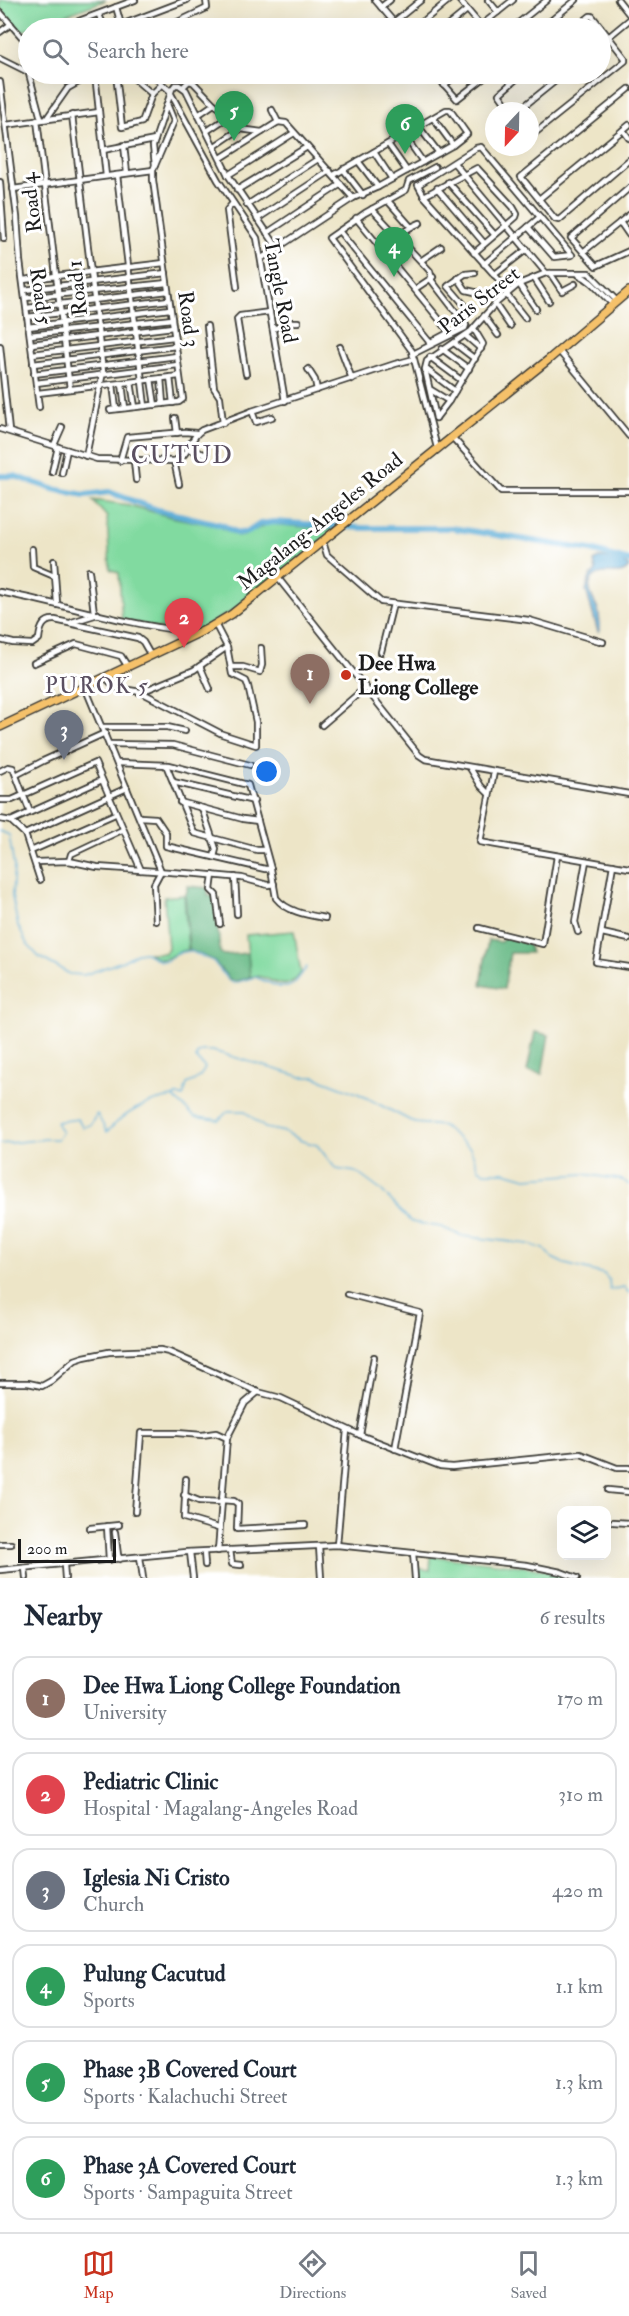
<!DOCTYPE html>
<meta charset="utf-8">
<style>
:root{--surface:#fff;--page:#f6f6f7;--text:#1f2937;--muted:#747a83;--line:#e0e1e3;--accent:#c8321e}
body{margin:0;font-family:"IM FELL Double Pica",serif;background:var(--page);color:var(--text)}
.controls{position:absolute;right:18px;bottom:18px;display:grid;overflow:hidden;border-radius:12px;box-shadow:0 6px 24px #0002}
.controls button{width:54px;height:54px;display:grid;place-items:center;padding:0;border:0;border-bottom:2px solid var(--line);background:var(--surface);color:var(--text);font:30px sans-serif}
.compass{position:absolute;left:485px;top:102px;width:54px;height:54px;border-radius:50%;background:var(--surface);box-shadow:0 6px 24px #0002;rotate:202deg}
.scale{position:absolute;left:18px;bottom:15px;width:98px;box-sizing:border-box;padding-left:6px;border:3px solid #1c1c1c;border-top:0;font-size:16px;line-height:21px;white-space:nowrap;color:#1c1c1c;-webkit-text-stroke:4px #fff;paint-order:stroke}
.you{position:absolute;left:267px;top:772px;width:21px;height:21px;margin:-15px;border:4px solid #fff;border-radius:50%;background:#1a73e8;box-shadow:0 0 0 9px #1a73e833}
.badge{display:grid;place-items:center;width:39px;height:39px;border-radius:50%;background:var(--accent);color:#fff;font-size:20px;font-weight:700}
.pin{position:absolute;translate:-50% -50px;filter:drop-shadow(0 2px 3px #0008)}
.pin::after{content:'';position:absolute;top:32px;width:21px;height:18px;background:inherit;clip-path:polygon(0 0,100% 0,50% 100%)}
.list{margin:0;padding:0;list-style:none}
h2{display:flex;justify-content:space-between;align-items:center;height:78px;margin:0;padding:0 24px;font-size:26px}
h2 small{font-size:20px;font-weight:400;color:var(--muted)}
.list li{display:grid;grid-template-columns:39px 1fr auto;gap:18px;align-items:center;box-sizing:border-box;height:84px;margin:0 12px 12px;padding:0 12px;border:2px solid var(--line);border-radius:18px}
.list b{display:block;font-size:22px;white-space:nowrap}
.list p{margin:0;font-size:20px;white-space:nowrap;color:var(--muted)}
.list em{font-size:20px;font-style:normal;color:var(--muted)}
.icon{flex:none;width:33px;height:33px;fill:none;stroke:currentColor;stroke-width:2;stroke-linecap:round;stroke-linejoin:round}
.map{position:relative;flex:none;width:629px;height:1578px;overflow:hidden}
.search{position:absolute;background:var(--surface);box-shadow:0 6px 24px #0002;left:18px;right:18px;top:18px;height:66px;display:flex;align-items:center;gap:15px;box-sizing:border-box;padding:0 21px;border-radius:33px;color:var(--muted);font-size:22px}
.sheet{height:654px;background:var(--surface)}
nav{display:flex;justify-content:space-around;align-items:center;box-sizing:border-box;height:84px;border-top:2px solid var(--line);background:var(--surface);font-size:16px;color:var(--muted)}
nav a{display:grid;justify-items:center;gap:3px}
nav .on{color:var(--accent)}
.map>svg:first-child{display:block}
</style>
<div class="map">
<svg width="629" height="1578" viewBox="0 0 629 1578">
<rect width="100%" height="100%" fill="#fff"/>
<filter id="ink" filterUnits="userSpaceOnUse"><feTurbulence type="fractalNoise" baseFrequency=".0167" numOctaves="2"/><feDisplacementMap in="SourceGraphic" scale="12" xChannelSelector="R" yChannelSelector="G"/><feConvolveMatrix kernelMatrix="1 2 1 2 8 2 1 2 1" color-interpolation-filters="sRGB"/></filter>
<filter id="wash" filterUnits="userSpaceOnUse"><feTurbulence type="fractalNoise" baseFrequency=".008" numOctaves="4" result="noise"/><feDisplacementMap in="SourceGraphic" scale="24" xChannelSelector="R" yChannelSelector="G"/><feGaussianBlur stdDeviation="1.35" result="paint"/><feColorMatrix in="noise" values="0 0 0 0 0 0 0 0 0 0 0 0 0 0 0 0 0 1.4 0 .05"/><feComposite in="paint" operator="in"/></filter>
<g filter="url(#wash)">
<rect width="100%" height="100%" fill="#ede5c7"/>
<g fill="#81daa0" stroke="#4e7b5e" stroke-width="1.5">
<path d="M0 0H106L20 32 0 10Z"/>
<path d="M92 500 129 505 171 517 218 526 238 536H243L265 525 272 524 335 530 245 603 192 636 122 620 119 573 110 569 107 517Z"/>
<path d="M184 895 188 950C170 951 168 968 149 953H165L168 948 164 897Z"/>
<path d="M294 931 301 973C282 999 271 972 250 977L246 935Z"/>
<path d="M431 1556C478 1562 528 1563 574 1578H416V1568L430 1570Z"/>
</g>
<g fill="#68ba86" stroke="#426b51" stroke-width="1.5">
<path d="M187 886 208 888V895L215 896 220 952 224 955 248 953 250 977 237 981 230 980 213 960 189 950 185 895 187 892Z"/>
<path d="M504 937 528 943 531 953H510L504 989 481 985 488 940 501 942Z"/>
<path d="M535 1032 549 1035 542 1074 527 1071Z"/>
</g>
<path fill="#5cadd7" stroke="#3c647a" stroke-width="1.5" d="M598 558C609 558 622 558 629 567 620 580 605 567 594 577 584 585 593 599 597 607 600 614 600 624 600 631L598 632 586 590 590 577 596 571 594 561Z"/>
<g fill="none" stroke-linecap="round" stroke-linejoin="round">
<g stroke="#5cadd7" stroke-width="1.5">
<path d="M0 831 9 835 14 867 12 896 18 926 27 944 39 957 70 974 84 975 123 961 137 953 144 952 160 961H166L177 953 190 951 213 961 229 981 234 983 255 977 279 987H287L294 984 307 967"/>
<path d="M173 1097 178 1095 183 1097 187 1084C196 1080 200 1078 205 1068L196 1058 197 1054 202 1051H213L302 1077H315L357 1093 415 1123 443 1126 470 1148 479 1169 484 1172H505L526 1178 584 1174 623 1180 629 1185"/>
<path d="M0 1144 46 1139H57L62 1133 56 1122 78 1119 83 1127 90 1125 97 1114 107 1132C125 1112 146 1101 173 1097L195 1117 219 1120 228 1111H244L265 1128 285 1132 302 1141 317 1145 336 1169 356 1172 383 1192 411 1222 441 1227 462 1236 528 1244 544 1249 552 1258 565 1264 604 1274 609 1280 610 1290 624 1287 629 1293"/>
</g>
<path stroke="#5cadd7" stroke-width="6" d="M0 476H15L53 489 85 495 109 492 158 510 222 525 237 533 248 532 260 524 274 522 362 528H452L591 550 629 561"/>
</g>
</g>
<g filter="url(#ink)">
<g fill="none" stroke-linecap="round" stroke-linejoin="round">
<defs>
<g id="minor">
<path d="M375 0 399 28"/>
<path d="M459 0 481 26"/>
<path d="M488 0 498 12"/>
<path d="M618 0 629 14"/>
<path d="M116 7 122 28"/>
<path d="M381 7 390 0"/>
<path d="M0 12 28 44"/>
<path d="M99 15 105 28"/>
<path d="M394 22 421 0"/>
<path d="M121 25 187 0"/>
<path d="M60 28 135 0"/>
<path d="M165 28 207 8 206 0"/>
<path d="M415 28 449 0"/>
<path d="M445 28 467 10"/>
<path d="M478 28 513 0"/>
<path d="M512 28 547 0"/>
<path d="M542 28 576 0"/>
<path d="M0 32 11 24"/>
<path d="M600 44 629 20"/>
<path d="M24 57 28 60"/>
<path d="M0 58 28 72"/>
<path d="M29 74 41 119"/>
<path d="M46 74 55 80 63 79"/>
<path d="M57 74 64 79 74 74"/>
<path d="M95 74 106 176"/>
<path d="M116 74 122 127 142 122 152 94 162 84"/>
<path d="M129 74 152 94"/>
<path d="M151 74 169 90 218 180 257 238 285 401"/>
<path d="M435 74 457 99 489 74"/>
<path d="M0 82 17 217 20 261 39 407"/>
<path d="M444 85 458 74"/>
<path d="M183 87 189 81 193 82 214 104 227 113 225 119 207 131"/>
<path d="M629 89 521 177 555 219 559 220 629 160"/>
<path d="M272 110 278 122"/>
<path d="M511 111 499 94 522 74"/>
<path d="M518 111 564 74"/>
<path d="M72 115 103 372 86 456"/>
<path d="M198 115 214 104"/>
<path d="M47 118 68 88 93 74"/>
<path d="M433 118 453 145"/>
<path d="M37 120 70 389"/>
<path d="M278 122 286 123 353 198"/>
<path d="M6 125 99 112"/>
<path d="M419 127 439 153"/>
<path d="M623 130 629 138"/>
<path d="M530 133H535L625 61V58L592 16H590L575 28"/>
<path d="M404 135 423 162"/>
<path d="M388 144 407 171"/>
<path d="M124 145 127 173"/>
<path d="M215 146 240 129 262 132"/>
<path d="M103 150 155 140"/>
<path d="M374 152 392 179"/>
<path d="M221 158 278 122"/>
<path d="M358 161 378 187"/>
<path d="M454 163 546 273"/>
<path d="M155 165 153 146 172 89 175 85H179L186 90 228 175 277 247"/>
<path d="M343 169 363 195"/>
<path d="M117 175 145 406"/>
<path d="M228 175 294 133"/>
<path d="M0 182 4 239"/>
<path d="M448 182 494 234"/>
<path d="M437 188 484 243"/>
<path d="M629 188 571 238 596 266 629 251"/>
<path d="M13 189 153 170"/>
<path d="M237 190 307 147"/>
<path d="M424 196 477 168 513 207 517 214 516 217 474 253"/>
<path d="M539 199 629 125"/>
<path d="M388 201 411 227 420 223"/>
<path d="M233 203 227 210 237 287"/>
<path d="M247 205 318 159"/>
<path d="M372 209 430 271 432 281 466 325 465 328 413 354"/>
<path d="M356 218 448 330 446 334 429 343"/>
<path d="M257 219 330 171"/>
<path d="M620 222 629 235"/>
<path d="M339 231 431 344"/>
<path d="M267 233 341 184"/>
<path d="M398 236 411 227"/>
<path d="M583 252 629 215"/>
<path d="M262 258 353 198 378 187 453 145 467 134 450 110H446L334 175"/>
<path d="M422 260 441 247"/>
<path d="M484 264 540 217"/>
<path d="M550 273 562 291 575 284"/>
<path d="M494 275 527 249"/>
<path d="M579 275C594 281 600 294 613 304"/>
<path d="M458 278 466 290 501 298"/>
<path d="M534 278 549 301"/>
<path d="M23 280 164 263"/>
<path d="M519 284 536 309"/>
<path d="M415 289 433 277"/>
<path d="M24 290 166 273"/>
<path d="M509 291 424 196 418 185 476 148 481 147 572 255 554 257 528 227"/>
<path d="M506 294 525 318"/>
<path d="M25 298 167 283"/>
<path d="M495 304 510 326"/>
<path d="M27 308 168 291"/>
<path d="M468 309 448 286 465 274 475 273"/>
<path d="M484 316 498 335"/>
<path d="M27 317 169 300"/>
<path d="M207 326 214 388 220 397 223 423"/>
<path d="M28 327 170 309"/>
<path d="M273 329 291 322H298"/>
<path d="M30 335 172 319"/>
<path d="M466 336 481 349"/>
<path d="M454 343 475 359"/>
<path d="M31 344 173 327"/>
<path d="M0 346 9 431"/>
<path d="M340 347 352 379"/>
<path d="M442 349 469 369"/>
<path d="M559 351 629 436"/>
<path d="M32 354 174 337"/>
<path d="M430 357 461 380"/>
<path d="M414 361 412 351 329 238 365 213 406 190 409 181 435 167"/>
<path d="M33 364 176 346"/>
<path d="M308 369 315 380 317 390"/>
<path d="M426 369 455 391"/>
<path d="M34 374 177 356"/>
<path d="M246 374 237 319 240 316 270 312"/>
<path d="M170 377 173 403"/>
<path d="M161 378 163 404"/>
<path d="M151 379 155 405"/>
<path d="M131 382 135 407"/>
<path d="M36 383 178 365"/>
<path d="M122 383 125 408"/>
<path d="M113 384 116 409"/>
<path d="M431 390 449 401"/>
<path d="M38 393 179 376"/>
<path d="M110 410 179 402 183 399 153 180V170L174 121 167 104"/>
<path d="M252 411 256 422 272 417"/>
<path d="M175 418 177 433"/>
<path d="M436 418 425 369 427 361 471 331 495 304 519 284 546 273H589L617 301"/>
<path d="M436 418 449 401 483 344 474 329"/>
<path d="M0 429 97 459 174 461C190 457 188 438 202 430L252 411 395 364 414 359 437 448"/>
<path d="M452 437 501 491H629"/>
<path d="M54 445 62 427"/>
<path d="M188 449 207 455"/>
<path d="M120 461 127 437 185 432 196 433"/>
<path d="M134 461 136 480"/>
<path d="M174 461 179 484"/>
<path d="M52 472 58 447"/>
<path d="M62 473 67 450"/>
<path d="M323 542 327 555 381 602 529 620 603 642"/>
<path d="M32 549 33 567 54 576"/>
<path d="M54 561 57 603"/>
<path d="M89 571 94 613"/>
<path d="M278 578 419 755 425 759 629 794"/>
<path d="M0 592C62 604 123 624 185 631L192 636"/>
<path d="M72 622 98 614"/>
<path d="M0 640 13 643 32 644 39 639C40 629 43 619 55 620L138 638 143 642 151 656"/>
<path d="M381 652 393 604"/>
<path d="M34 663 76 644 121 656 128 667"/>
<path d="M200 666 210 689"/>
<path d="M231 667H243L260 672 262 665 261 648"/>
<path d="M105 677 116 688 141 692 222 734 256 745V722L248 686 246 681 232 674 227 647 215 624"/>
<path d="M85 687 161 871 154 884 156 921"/>
<path d="M141 692 194 670 227 647"/>
<path d="M322 725 366 687"/>
<path d="M102 727H167L185 731"/>
<path d="M109 744 173 745 250 765"/>
<path d="M117 763 169 765 248 785 271 869 276 898C287 912 308 915 325 918"/>
<path d="M166 765 194 833 257 850H265"/>
<path d="M470 768 481 786 489 794"/>
<path d="M0 771 8 767 13 768 30 812"/>
<path d="M494 772 480 842 629 868"/>
<path d="M16 775 43 761 105 733"/>
<path d="M173 782 254 801"/>
<path d="M0 800H12L95 763 141 870"/>
<path d="M180 802 243 819 258 821"/>
<path d="M202 808 216 849 214 857"/>
<path d="M140 817 156 818 166 833V846L265 869H271"/>
<path d="M0 819 11 821 25 834 40 880"/>
<path d="M11 821 102 780"/>
<path d="M25 834 127 788"/>
<path d="M31 851 115 814"/>
<path d="M69 861 71 854 122 830"/>
<path d="M35 862 69 861 97 867 199 874 242 878 268 885 274 884"/>
<path d="M613 865 596 962 629 967"/>
<path d="M213 875 211 890 216 895 220 924"/>
<path d="M235 877 237 914"/>
<path d="M479 928 543 944 557 856"/>
<path d="M578 932 575 922 586 861"/>
<path d="M602 933 629 939"/>
<path d="M347 1294 420 1313 395 1449"/>
<path d="M0 1383H28L42 1386 51 1381 75 1360 84 1357 109 1352 160 1350 169 1352 258 1392 281 1398 360 1435 440 1466 452 1467 581 1454 617 1468H629"/>
<path d="M360 1435 374 1357"/>
<path d="M186 1479 184 1518 218 1528"/>
<path d="M608 1490 629 1492"/>
<path d="M184 1495 199 1501 221 1502"/>
<path d="M221 1500 234 1501 238 1504 237 1529 305 1525"/>
<path d="M135 1512 141 1433H177L202 1435 216 1433 227 1438"/>
<path d="M613 1522 629 1523"/>
<path d="M107 1526 109 1560"/>
<path d="M90 1528 119 1525"/>
<path d="M115 1532 118 1555 120 1559"/>
<path d="M0 1544H11"/>
<path d="M337 1545 347 1430"/>
<path d="M319 1546 321 1578"/>
<path d="M230 1550 232 1564 241 1565"/>
<path d="M218 1551 227 1438 245 1403 258 1392"/>
<path d="M190 1552 193 1578"/>
<path d="M204 1552 205 1565"/>
<path d="M413 1553 415 1578"/>
<path d="M140 1557 143 1578"/>
<path d="M64 1565 65 1578"/>
<path d="M25 1568 26 1578"/>
<path d="M0 1570 186 1552 337 1545 527 1565 561 1572 577 1578"/>
</g>
<path id="major" d="M0 727 207 629 232 614 548 360 629 291"/>
</defs>
<use href="#minor" stroke="#3b3a36" stroke-width="8"/>
<use href="#major" stroke="#3b3a36" stroke-width="10"/>
<use href="#minor" stroke="#fff" stroke-width="4.5"/>
<use href="#major" stroke="#f5c16b" stroke-width="7"/>
</g>
</g>
<circle fill="#c8321e" stroke="#fff" stroke-width="2" cx="346" cy="675" r="6"/>
<g text-anchor="middle" stroke-width="6" stroke-linejoin="round" paint-order="stroke">
<g font-size="21" fill="#1c1c1c" stroke="#fff">
<text transform="translate(31 203) rotate(-97)" y="7">Road 4</text>
<text transform="translate(77 288) rotate(-96)" y="7">Road 1</text>
<text transform="translate(281 291) rotate(79)" y="7">Tangle Road</text>
<text transform="translate(41 296) rotate(82)" y="7">Road 5</text>
<text transform="translate(479 300) rotate(-38)" y="7">Paris Street</text>
<text transform="translate(189 319) rotate(82)" y="7">Road 3</text>
<text transform="translate(320 521) rotate(-39)" y="7">Magalang-Angeles Road</text>
</g>
<g font-size="21" font-weight="bold" fill="#1c1c1c" stroke="#fff" text-anchor="start">
<text x="358" y="670">Dee Hwa<tspan x="358" dy="24">Liong College</tspan></text>
</g>
<g font-size="22" letter-spacing="1.5" fill="#5b5061" stroke="#fff">
<text x="97" y="693">PUROK 5</text>
</g>
<g font-size="24" letter-spacing="1.5" fill="#5b5061" stroke="#fff">
<text x="182" y="463">CUTUD</text>
</g>
</g>
</svg>
<div class="controls">
<button><svg class="icon" aria-label="layers" viewBox="0 0 24 24"><path d="M12 4l9 5-9 5-9-5zM3 14l9 5 9-5"/></svg></button>
</div>
<svg class="compass" viewBox="-18 -18 36 36"><path d="M0-13l5 13h-10z" fill="#e53935"/><path d="M0 13l5-13h-10z" fill="#747a83"/></svg>
<div class="scale">200 m</div>
<div class="you"></div>
<div class="pin badge" style="left:310px;top:704px;background:#8d6e63">1</div>
<div class="pin badge" style="left:184px;top:648px;background:#e0444e">2</div>
<div class="pin badge" style="left:64px;top:760px;background:#6b7280">3</div>
<div class="pin badge" style="left:394px;top:277px;background:#2e9e5b">4</div>
<div class="pin badge" style="left:234px;top:141px;background:#2e9e5b">5</div>
<div class="pin badge" style="left:405px;top:154px;background:#2e9e5b">6</div>
<div class="search"><svg class="icon" aria-label="search" viewBox="0 0 24 24"><circle cx="10" cy="10" r="6"/><path d="M15 15l6 6"/></svg>Search here</div>
</div>
<section class="sheet">
<h2>Nearby<small>6 results</small></h2>
<ul class="list">
<li><span class="badge" style="background:#8d6e63">1</span><div><b>Dee Hwa Liong College Foundation</b><p>University</p></div><em>170 m</em></li>
<li><span class="badge" style="background:#e0444e">2</span><div><b>Pediatric Clinic</b><p>Hospital · Magalang-Angeles Road</p></div><em>310 m</em></li>
<li><span class="badge" style="background:#6b7280">3</span><div><b>Iglesia Ni Cristo</b><p>Church</p></div><em>420 m</em></li>
<li><span class="badge" style="background:#2e9e5b">4</span><div><b>Pulung Cacutud</b><p>Sports</p></div><em>1.1 km</em></li>
<li><span class="badge" style="background:#2e9e5b">5</span><div><b>Phase 3B Covered Court</b><p>Sports · Kalachuchi Street</p></div><em>1.3 km</em></li>
<li><span class="badge" style="background:#2e9e5b">6</span><div><b>Phase 3A Covered Court</b><p>Sports · Sampaguita Street</p></div><em>1.3 km</em></li>
</ul>
</section>
<nav>
<a class="on"><svg class="icon" aria-label="map" viewBox="0 0 24 24"><path d="M3 6l6-2 6 2 6-2v14l-6 2-6-2-6 2zM9 4v14M15 6v14"/></svg>Map</a>
<a><svg class="icon" aria-label="directions" viewBox="0 0 24 24"><path d="M12 3l9 9-9 9-9-9zM9 14v-3h6M13 9l2 2-2 2"/></svg>Directions</a>
<a><svg class="icon" aria-label="saved" viewBox="0 0 24 24"><path d="M7 4h10v16l-5-4-5 4z"/></svg>Saved</a>
</nav>
